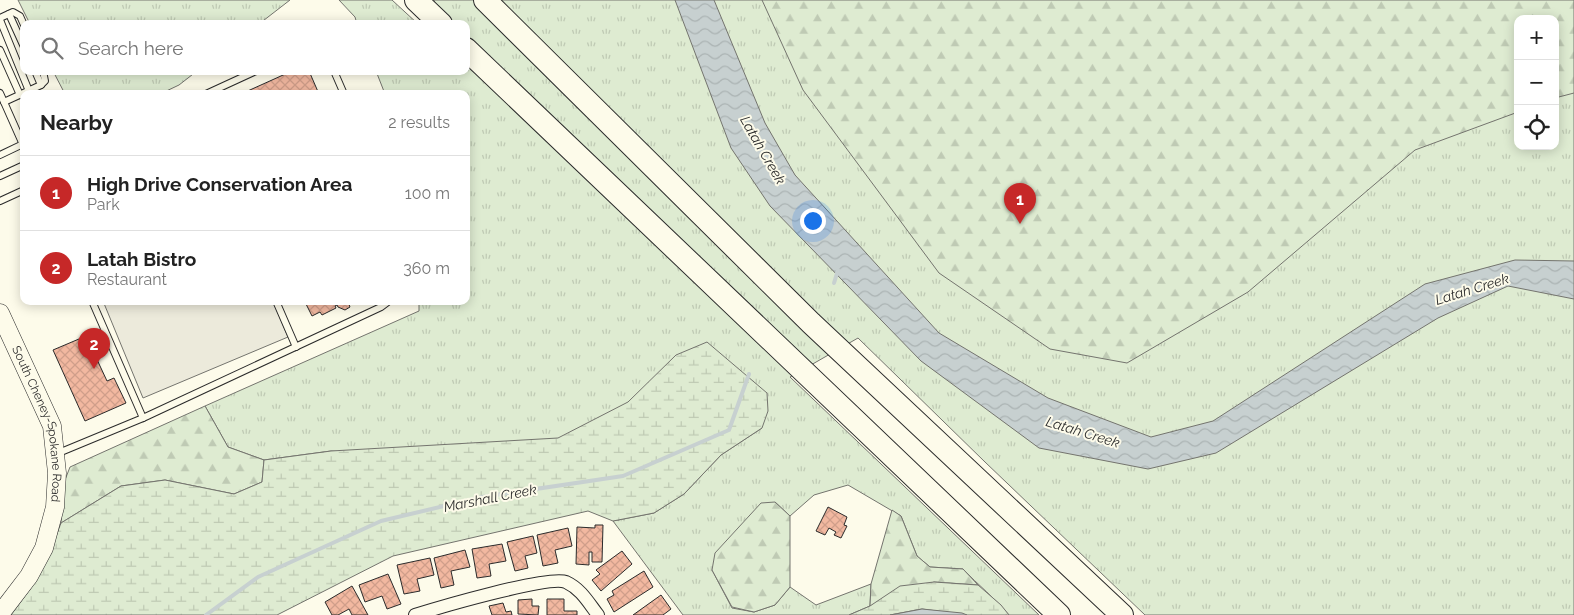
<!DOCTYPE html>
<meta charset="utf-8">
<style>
:root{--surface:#fff;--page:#f2f2f2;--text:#222;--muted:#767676;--line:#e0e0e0;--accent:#c62828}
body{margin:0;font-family:Raleway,sans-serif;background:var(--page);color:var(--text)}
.controls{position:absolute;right:15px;top:15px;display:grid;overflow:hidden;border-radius:10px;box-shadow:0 2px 12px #0003}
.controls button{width:45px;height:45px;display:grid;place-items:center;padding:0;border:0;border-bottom:1px solid var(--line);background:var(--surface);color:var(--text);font:25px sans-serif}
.you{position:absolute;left:812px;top:220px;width:18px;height:18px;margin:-12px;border:4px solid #fff;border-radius:50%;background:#1a73e8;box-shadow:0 0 0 8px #1a73e833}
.badge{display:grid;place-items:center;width:32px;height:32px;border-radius:50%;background:var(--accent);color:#fff;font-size:16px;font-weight:700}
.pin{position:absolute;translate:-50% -41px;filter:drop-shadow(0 1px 2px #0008)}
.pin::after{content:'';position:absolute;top:26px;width:18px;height:15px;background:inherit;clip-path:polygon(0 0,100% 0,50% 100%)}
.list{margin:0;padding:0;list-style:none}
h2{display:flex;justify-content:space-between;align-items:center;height:65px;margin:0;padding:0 20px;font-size:21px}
h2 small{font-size:16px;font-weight:400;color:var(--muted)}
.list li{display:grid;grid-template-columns:32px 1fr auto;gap:15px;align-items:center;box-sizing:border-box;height:75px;padding:0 20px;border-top:1px solid var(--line)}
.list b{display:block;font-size:19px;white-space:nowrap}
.list p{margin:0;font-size:16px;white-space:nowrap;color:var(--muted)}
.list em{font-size:16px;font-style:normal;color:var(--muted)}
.icon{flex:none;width:28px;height:28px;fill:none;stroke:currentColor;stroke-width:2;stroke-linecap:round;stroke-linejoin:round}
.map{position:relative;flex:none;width:1574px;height:615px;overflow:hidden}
.search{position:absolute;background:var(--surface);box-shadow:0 2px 12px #0003;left:20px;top:20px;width:450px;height:55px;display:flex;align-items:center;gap:12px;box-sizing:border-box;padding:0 18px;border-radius:10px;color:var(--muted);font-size:19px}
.panel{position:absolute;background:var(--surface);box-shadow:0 2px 12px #0003;left:20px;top:90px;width:450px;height:215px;border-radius:10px}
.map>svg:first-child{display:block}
</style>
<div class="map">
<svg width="1574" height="615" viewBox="0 0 1574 615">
<defs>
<pattern id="grass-tufts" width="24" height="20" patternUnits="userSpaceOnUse" patternTransform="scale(1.25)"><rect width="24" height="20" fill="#deebd1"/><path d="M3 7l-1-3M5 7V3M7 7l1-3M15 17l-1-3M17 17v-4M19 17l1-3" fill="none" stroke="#bfcab4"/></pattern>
<pattern id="forest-firs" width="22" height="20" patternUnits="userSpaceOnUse" patternTransform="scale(1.25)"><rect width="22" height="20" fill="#deebd1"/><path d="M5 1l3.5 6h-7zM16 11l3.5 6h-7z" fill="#bfcab4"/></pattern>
<pattern id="wetland-marsh" width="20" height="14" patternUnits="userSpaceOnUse" patternTransform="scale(1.25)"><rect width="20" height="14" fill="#deebd1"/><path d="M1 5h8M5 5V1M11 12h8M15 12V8" fill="none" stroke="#bfcab4"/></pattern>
<pattern id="water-waves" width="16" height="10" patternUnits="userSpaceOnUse" patternTransform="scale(1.25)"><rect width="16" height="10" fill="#c7d0d0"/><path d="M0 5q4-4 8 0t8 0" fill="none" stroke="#abb3b3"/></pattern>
<pattern id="building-cross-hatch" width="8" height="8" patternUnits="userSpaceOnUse" patternTransform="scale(1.25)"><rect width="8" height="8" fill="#f2b8a0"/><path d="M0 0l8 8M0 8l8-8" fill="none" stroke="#d09e8a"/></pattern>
</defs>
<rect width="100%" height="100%" fill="#fdfbea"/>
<g fill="url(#grass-tufts)" stroke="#74746e" fill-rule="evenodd">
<path d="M18 0H290L259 24H30Z"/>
<path d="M339 0H392L418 24H357L355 17Z"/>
<path d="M434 0H1574V615H1145L985 462 858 338 790 377 1039 615H1009C995 598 978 585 963 569L930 567 917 556 901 516 848 485 814 495 790 516 775 502 712 570 732 608 754 612 775 605 790 587 816 605 871 584 870 606 849 615H683L613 521 654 513 684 494 721 455 762 428 626 466 331 451 264 460 228 447 205 406 419 311V301H466V94H385L376 71H466V24H435ZM1518 19H1555V146H1518Z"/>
<path d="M53 71H197L179 85 160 94H65Z"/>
</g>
<g fill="url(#forest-firs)" stroke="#74746e">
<path d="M762 0H1574V93L1555 98V19H1518V112L1415 150 1248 292 1127 363 1050 349 939 273 803 90Z"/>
<path d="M205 406 228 447 264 460 262 482 234 494 165 480 121 486 61 523 63 485 70 467Z"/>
<path d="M775 502 790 516V587L775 605 754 612 732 607 712 570 715 553 761 503Z"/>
<path d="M892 510 901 516 917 556 930 567 963 569 978 585 934 582 870 606 871 584Z"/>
</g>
<g fill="url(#wetland-marsh)" stroke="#74746e">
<path d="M707 342 767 393 768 411 762 428 721 455 684 494 654 513 613 521 588 511 393 556 277 615H11L31 588 47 560 61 523 121 486 165 480 234 494 262 482 264 460 331 451 558 438 628 402 676 355Z"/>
<path d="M934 582 978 585 1001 605 1009 615H967L922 609 890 615H849L870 606 900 586Z"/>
</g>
<path fill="#eceadb" stroke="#74746e" d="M103 301H273L288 337 143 398Z"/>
<g fill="url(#water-waves)" stroke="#74746e">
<path d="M675 0H714L765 123 795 175 939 333 1048 398 1151 437 1213 421 1425 284 1515 260 1574 261V299L1508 286 1438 318 1216 453 1148 469 1039 448 921 361 770 206 731 148Z"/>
<path d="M922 609 962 613 967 615H890Z"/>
</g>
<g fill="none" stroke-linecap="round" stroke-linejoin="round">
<g stroke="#c7d0d0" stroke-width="4">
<path d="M834 283 838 270"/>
<path d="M206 615 258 577 381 521 482 497 623 476 729 430 749 374"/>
</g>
</g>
<g fill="url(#building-cross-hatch)" stroke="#2b2b2b">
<path d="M292 71H309L319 94H241Z"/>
<path d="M311 301H350L348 302 350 307 345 310 338 307 337 305 335 306 336 308 322 315 320 312 312 316 306 304Z"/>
<path d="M86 336 107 381 114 378 126 403 85 421 53 350Z"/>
<path d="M828 507 847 517 844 525 847 526 841 538 834 535 836 532 829 528 825 535 816 531Z"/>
<path d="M595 525H603L602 562H592V552H589V565L576 564 577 527 595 528Z"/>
<path d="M568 528 572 546 555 550 558 563 543 566 537 535Z"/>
<path d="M533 536 537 553 525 556 528 568 515 571 507 542Z"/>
<path d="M502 544 506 561 489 564 491 576 477 578 472 549Z"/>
<path d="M465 550 470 567 451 571 454 585 441 588 434 558Z"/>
<path d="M622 551 632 564 601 591 592 580 600 574 596 570Z"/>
<path d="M430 558 434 575 417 579 420 591 404 594 397 565Z"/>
<path d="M644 571 653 587 614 612 607 599 614 595 612 591Z"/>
<path d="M388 574 401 604 387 609 382 596 365 602 359 585Z"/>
<path d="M352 586 368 615H352L349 609 338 615H332L325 602Z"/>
<path d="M661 595 671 609 663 615H633Z"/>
<path d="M532 599V606H539L538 615 518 614V600Z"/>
<path d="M547 599H564V611H577V615H547Z"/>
<path d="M503 603 506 612 511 611 512 615H492L489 606Z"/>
</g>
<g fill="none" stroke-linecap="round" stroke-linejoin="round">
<defs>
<g id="lane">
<path d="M9 14 24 47"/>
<path d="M0 18 13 12 20 16 24 25"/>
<path d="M0 20 29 91"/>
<path d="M0 50 20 95"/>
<path d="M35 71 41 85"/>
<path d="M334 71 344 94"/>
<path d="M0 93 24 147"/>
<path d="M206 94 256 71"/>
<path d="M4 102 41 85 45 81 43 71"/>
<path d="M0 155 23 144"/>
<path d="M0 176 24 165"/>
<path d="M0 201 24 190"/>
<path d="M276 301 296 347"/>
<path d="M143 418 381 307 389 301"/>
<path d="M56 454 143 418 92 301"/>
</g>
<path id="street" d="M415 615C437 608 549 575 566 582 581 589 588 602 598 615"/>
<g id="secondary">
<path id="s1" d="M0 313 52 426 57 473 55 507 44 548 29 576 0 614"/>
</g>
<g id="highway">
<path d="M416 0 441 24"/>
<path d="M485 0 811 323 1122 615"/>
<path d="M466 49 1059 615"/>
</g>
</defs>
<use href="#lane" stroke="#2b2b2b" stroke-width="8"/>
<use href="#street" stroke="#2b2b2b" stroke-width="14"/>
<use href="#secondary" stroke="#2b2b2b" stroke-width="19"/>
<use href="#highway" stroke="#2b2b2b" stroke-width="24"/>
<use href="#lane" stroke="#fdfbea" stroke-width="6"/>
<use href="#street" stroke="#fdfbea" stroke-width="12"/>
<use href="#secondary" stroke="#fdfbea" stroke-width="18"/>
<use href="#highway" stroke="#fdfbea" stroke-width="22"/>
</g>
<g text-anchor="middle" stroke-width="4" stroke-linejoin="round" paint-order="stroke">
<g font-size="12" fill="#2b2b2b" stroke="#fdfbea">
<text dy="4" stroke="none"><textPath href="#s1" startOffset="119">South Cheney-Spokane Road</textPath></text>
</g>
<g font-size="14" font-style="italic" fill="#2b2b2b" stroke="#fdfbea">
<text transform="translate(763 150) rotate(60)" y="5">Latah Creek</text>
<text transform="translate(1472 289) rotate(-17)" y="5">Latah Creek</text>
<text transform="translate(1083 432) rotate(17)" y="5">Latah Creek</text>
<text transform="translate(490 498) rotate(-11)" y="5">Marshall Creek</text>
</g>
</g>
</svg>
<div class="controls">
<button>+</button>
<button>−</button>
<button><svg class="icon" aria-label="locate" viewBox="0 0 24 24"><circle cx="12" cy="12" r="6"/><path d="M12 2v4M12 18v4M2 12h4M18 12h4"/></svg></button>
</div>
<div class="you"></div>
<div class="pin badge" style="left:1020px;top:224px">1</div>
<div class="pin badge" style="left:94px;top:369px">2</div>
<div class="search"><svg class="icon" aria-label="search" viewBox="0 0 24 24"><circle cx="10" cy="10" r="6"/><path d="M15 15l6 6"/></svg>Search here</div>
<section class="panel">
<h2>Nearby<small>2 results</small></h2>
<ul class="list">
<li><span class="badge">1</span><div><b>High Drive Conservation Area</b><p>Park</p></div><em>100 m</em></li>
<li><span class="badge">2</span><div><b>Latah Bistro</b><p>Restaurant</p></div><em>360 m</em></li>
</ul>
</section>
</div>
